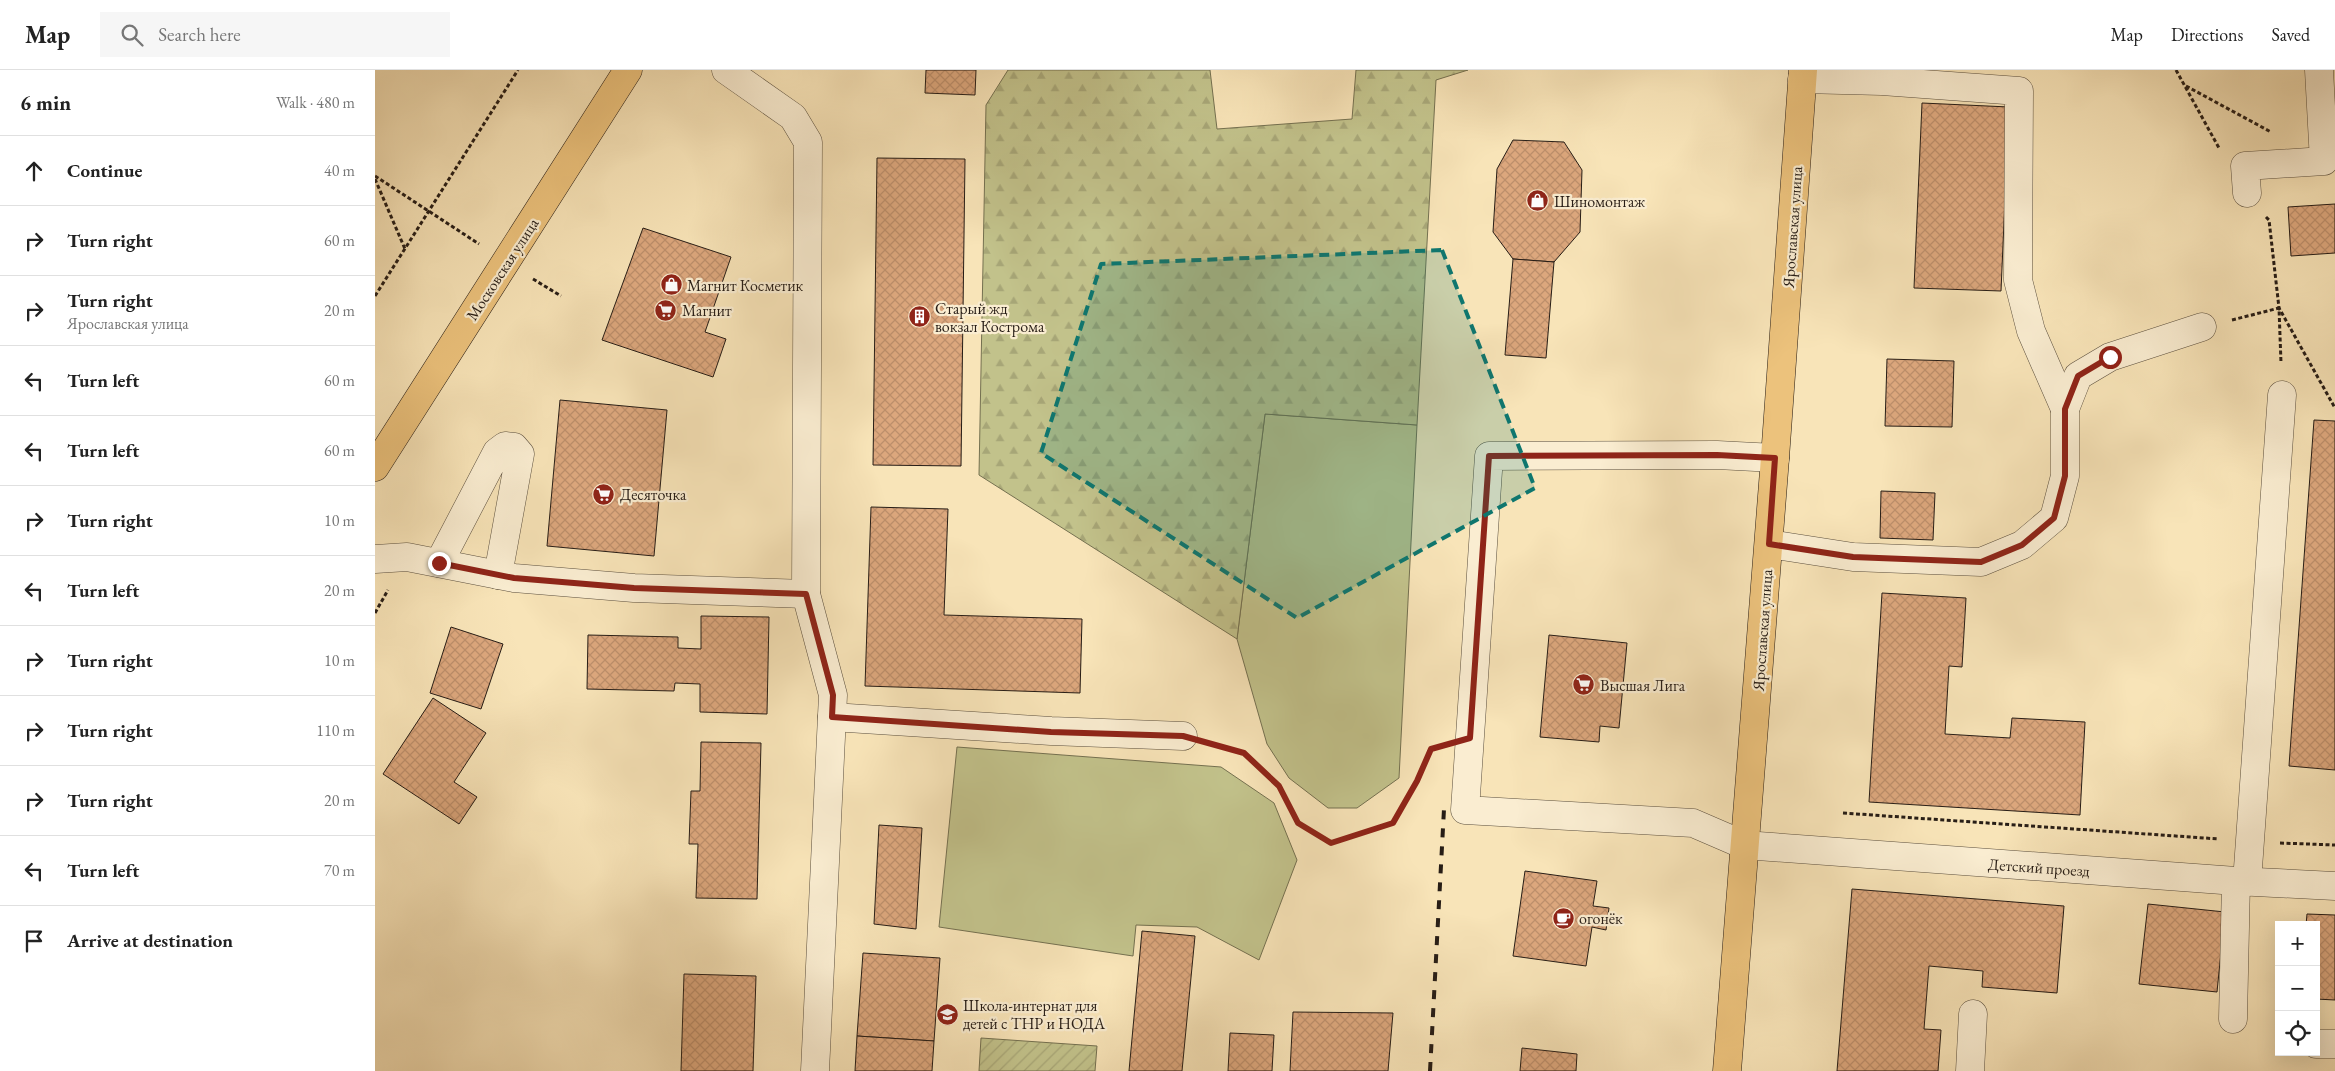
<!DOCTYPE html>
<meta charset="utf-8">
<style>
:root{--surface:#fff;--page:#f6f6f6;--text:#222;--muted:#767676;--line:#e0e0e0}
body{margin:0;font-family:"EB Garamond",serif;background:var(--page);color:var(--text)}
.controls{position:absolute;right:15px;bottom:15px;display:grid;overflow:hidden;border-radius:0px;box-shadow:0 5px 20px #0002}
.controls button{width:45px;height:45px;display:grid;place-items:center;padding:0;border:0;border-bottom:1px solid var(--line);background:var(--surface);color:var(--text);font:25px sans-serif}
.stop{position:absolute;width:15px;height:15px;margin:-11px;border:4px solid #8f2418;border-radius:50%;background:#fff}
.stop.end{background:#8f2418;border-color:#fff;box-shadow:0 1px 5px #0008}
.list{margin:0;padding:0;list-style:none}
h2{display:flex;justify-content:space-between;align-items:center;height:65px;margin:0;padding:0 20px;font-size:21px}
h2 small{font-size:16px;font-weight:400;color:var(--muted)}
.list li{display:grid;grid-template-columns:32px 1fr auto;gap:15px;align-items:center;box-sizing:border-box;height:70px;padding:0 20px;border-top:1px solid var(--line)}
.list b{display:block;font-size:19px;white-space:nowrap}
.list p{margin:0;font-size:16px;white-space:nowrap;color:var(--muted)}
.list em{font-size:16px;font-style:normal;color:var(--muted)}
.icon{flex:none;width:28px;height:28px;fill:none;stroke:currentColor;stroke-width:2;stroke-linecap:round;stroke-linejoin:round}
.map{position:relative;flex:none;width:1960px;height:1001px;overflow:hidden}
header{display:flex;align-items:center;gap:30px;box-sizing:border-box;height:70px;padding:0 25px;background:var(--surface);border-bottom:1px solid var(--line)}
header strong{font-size:24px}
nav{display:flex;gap:28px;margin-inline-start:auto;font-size:18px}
.search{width:350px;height:45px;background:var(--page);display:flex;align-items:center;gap:12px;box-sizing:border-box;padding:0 18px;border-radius:0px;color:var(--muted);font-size:19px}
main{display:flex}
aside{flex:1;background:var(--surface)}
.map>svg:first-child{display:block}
</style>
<header>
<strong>Map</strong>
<div class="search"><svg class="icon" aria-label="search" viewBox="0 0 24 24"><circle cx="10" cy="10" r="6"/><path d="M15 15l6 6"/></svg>Search here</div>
<nav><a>Map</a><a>Directions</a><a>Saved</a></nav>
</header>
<main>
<aside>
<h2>6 min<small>Walk · 480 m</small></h2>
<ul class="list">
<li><svg class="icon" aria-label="ahead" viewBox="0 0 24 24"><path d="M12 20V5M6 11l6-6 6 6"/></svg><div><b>Continue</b></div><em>40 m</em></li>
<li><svg class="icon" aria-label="right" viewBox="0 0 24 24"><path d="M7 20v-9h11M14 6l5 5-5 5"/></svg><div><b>Turn right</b></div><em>60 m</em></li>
<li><svg class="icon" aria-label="right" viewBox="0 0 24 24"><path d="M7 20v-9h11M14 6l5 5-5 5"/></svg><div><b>Turn right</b><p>Ярославская улица</p></div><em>20 m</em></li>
<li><svg class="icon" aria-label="left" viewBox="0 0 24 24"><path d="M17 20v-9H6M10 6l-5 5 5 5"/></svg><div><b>Turn left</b></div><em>60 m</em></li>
<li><svg class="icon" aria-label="left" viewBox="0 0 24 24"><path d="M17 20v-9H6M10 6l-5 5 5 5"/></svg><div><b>Turn left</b></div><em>60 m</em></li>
<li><svg class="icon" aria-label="right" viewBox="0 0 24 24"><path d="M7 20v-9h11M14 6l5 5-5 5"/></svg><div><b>Turn right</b></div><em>10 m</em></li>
<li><svg class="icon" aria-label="left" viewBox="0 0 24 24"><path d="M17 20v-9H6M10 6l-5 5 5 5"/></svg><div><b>Turn left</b></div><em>20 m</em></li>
<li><svg class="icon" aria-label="right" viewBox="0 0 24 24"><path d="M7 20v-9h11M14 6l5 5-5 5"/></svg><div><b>Turn right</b></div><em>10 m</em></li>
<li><svg class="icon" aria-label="right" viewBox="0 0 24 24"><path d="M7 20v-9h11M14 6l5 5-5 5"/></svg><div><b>Turn right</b></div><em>110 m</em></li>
<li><svg class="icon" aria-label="right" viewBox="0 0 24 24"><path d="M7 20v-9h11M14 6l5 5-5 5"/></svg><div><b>Turn right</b></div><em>20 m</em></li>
<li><svg class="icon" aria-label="left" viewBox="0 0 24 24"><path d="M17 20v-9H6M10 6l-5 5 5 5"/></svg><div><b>Turn left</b></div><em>70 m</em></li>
<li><svg class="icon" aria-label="arrive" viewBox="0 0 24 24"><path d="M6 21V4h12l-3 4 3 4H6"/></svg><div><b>Arrive at destination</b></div></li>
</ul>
</aside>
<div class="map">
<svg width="1960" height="1001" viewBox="0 0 1960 1001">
<defs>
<pattern id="forest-firs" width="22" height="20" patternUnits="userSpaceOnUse" patternTransform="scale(1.25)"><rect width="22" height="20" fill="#c2c28b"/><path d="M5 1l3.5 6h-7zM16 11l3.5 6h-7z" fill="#a7a677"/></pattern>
<pattern id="garden-furrows" width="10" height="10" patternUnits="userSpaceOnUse" patternTransform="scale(1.25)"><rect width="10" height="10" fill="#c2c28b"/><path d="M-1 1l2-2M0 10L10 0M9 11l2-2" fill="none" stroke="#a7a677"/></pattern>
<pattern id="building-cross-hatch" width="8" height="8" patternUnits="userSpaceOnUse" patternTransform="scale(1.25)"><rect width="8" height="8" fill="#dca77d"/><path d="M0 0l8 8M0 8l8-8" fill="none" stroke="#bd8f6b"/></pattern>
</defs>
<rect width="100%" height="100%" fill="#f8e4b8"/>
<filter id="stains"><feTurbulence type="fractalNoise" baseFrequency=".004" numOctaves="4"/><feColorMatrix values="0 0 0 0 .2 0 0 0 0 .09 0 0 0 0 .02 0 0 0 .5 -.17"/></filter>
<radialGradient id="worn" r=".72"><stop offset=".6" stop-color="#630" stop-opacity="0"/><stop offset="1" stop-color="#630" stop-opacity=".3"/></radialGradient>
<g fill="#c2c28b" stroke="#747050">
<path d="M890 344 1042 355 1024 708 982 738H953L914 708 892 674 862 569Z"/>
<path d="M582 677 846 697 899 733 922 790 884 890 822 857 761 855 758 886 564 857Z"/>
</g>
<path fill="url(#forest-firs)" stroke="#747050" d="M633 0H835L842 59 977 49 981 0H1093L1061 10 1042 355 890 344 862 569 604 405 611 35Z"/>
<path fill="url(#garden-furrows)" stroke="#747050" d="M606 968 722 976 720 1001H604Z"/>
<g fill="url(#building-cross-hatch)" stroke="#271d16">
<path d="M551 0H601L600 25 550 23Z"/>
<path d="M1547 33 1634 37 1626 221 1539 218Z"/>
<path d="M1138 70 1189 72 1207 100 1205 162 1179 192 1138 189 1118 162 1122 99Z"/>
<path d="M502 88 590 89 586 396 498 395Z"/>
<path d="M1960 134V183L1916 186 1913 137Z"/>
<path d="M268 158 356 187 330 262 351 269 338 307 227 270Z"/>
<path d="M1138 189 1179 192 1171 288 1130 285Z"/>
<path d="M1512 289 1579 291 1577 357 1510 356Z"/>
<path d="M185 330 292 340 279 486 172 476Z"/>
<path d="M1939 350 1960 351V700L1914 696Z"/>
<path d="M1506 421 1560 423 1558 470 1505 468Z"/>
<path d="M496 437 573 439 569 545 707 549 705 623 490 616Z"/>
<path d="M1507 523 1591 528 1587 597 1574 596 1570 664 1635 668 1637 648 1710 652 1705 745 1494 732Z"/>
<path d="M326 546 394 547 392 644 325 642V614L300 613 299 621 212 619 213 565 303 567V578L326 579Z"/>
<path d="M76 557 128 574 106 639 55 623Z"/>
<path d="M1174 565 1252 573 1244 658 1225 656 1224 672 1165 667Z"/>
<path d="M58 628 111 663 79 712 102 727 84 754 8 704Z"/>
<path d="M326 672 386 673 382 829 321 828 323 774H314L316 721H325Z"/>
<path d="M504 755 547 758 541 859 499 854Z"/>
<path d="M1150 801 1222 811 1218 836 1234 838 1231 860 1217 857 1211 896 1138 886Z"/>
<path d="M1477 819 1689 836 1682 923 1607 917 1608 901 1554 896 1549 959 1566 960 1563 1001H1462Z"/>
<path d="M1773 834 1850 842 1842 922 1764 914Z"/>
<path d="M1932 844 1960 845V930L1941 929V855H1931Z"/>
<path d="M767 861 820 866 807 1001H754Z"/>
<path d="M488 883 565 888 559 971 482 966Z"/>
<path d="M309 904 381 906 378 1001H306Z"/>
<path d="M918 942 1018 943 1013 1001H915Z"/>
<path d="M855 963 899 965 897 1001H853Z"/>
<path d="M482 966 559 971 557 1001H480Z"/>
<path d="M1147 978 1202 984 1201 1001H1145Z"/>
</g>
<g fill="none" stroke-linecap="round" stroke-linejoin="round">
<defs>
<g id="minor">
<path d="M351 0 418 47 433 72 431 524 458 625 440 1001"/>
<path d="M1427 9 1507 11 1644 21 1643 210 1656 261 1690 339"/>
<path d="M1872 123 1870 96 1949 91 1944 0"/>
<path d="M1400 388 1342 385 1114 386 1090 740 1318 753 1369 775 1861 811 1960 816"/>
<path d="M1394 474 1478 487 1606 492 1647 475 1679 448 1690 406V339L1703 306 1735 287 1827 257"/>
<path d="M0 489 32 487 139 508 259 518 431 524"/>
<path d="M64 493 122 382 130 376 139 377 145 384 123 505"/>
<path d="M457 647 676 661 808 666"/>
<path d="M1872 812 1907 325"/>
<path d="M1858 949 1861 811"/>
<path d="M1941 974H1960"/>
<path d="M1595 1001 1598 944"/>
</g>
<g id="major">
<path d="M0 397 253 0"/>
<path d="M1352 1001 1400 388 1428 0"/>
</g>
</defs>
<use href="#minor" stroke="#5b4f3e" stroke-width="29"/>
<use href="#major" stroke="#271d16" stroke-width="29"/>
<g stroke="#271d16" stroke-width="3" stroke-dasharray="4 2.5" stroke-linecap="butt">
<path d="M1801 0 1844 78"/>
<path d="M1811 16 1896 62"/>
<path d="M0 106 104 174"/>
<path d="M0 109 30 179"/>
<path d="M1891 147 1894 150 1904 238 1960 338"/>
<path d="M158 209 186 226"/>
<path d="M0 226 143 0"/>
<path d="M1857 250 1904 238 1906 293"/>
<path d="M0 543 13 520"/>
<path d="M838 674 869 683 904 716 923 753 956 773 1018 753 1042 711 1055 679 1063 677"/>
<path d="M1468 743 1844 769"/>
<path d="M1905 773 1960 775"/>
</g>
<use href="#minor" stroke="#faedd1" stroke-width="28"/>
<use href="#major" stroke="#ecc27c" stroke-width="28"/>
<path stroke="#271d16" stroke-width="4" stroke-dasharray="9 9" stroke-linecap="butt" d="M1055 1001 1069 739"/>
</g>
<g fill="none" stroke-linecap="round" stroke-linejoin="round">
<path stroke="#8f2418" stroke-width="6" d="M64 493 139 508 259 518 431 524 458 625 457 647 676 662 808 666 869 683 904 716 923 753 956 773 1018 753 1042 711 1056 679 1095 668 1114 386 1342 385 1400 388 1394 474 1478 487 1606 492 1647 475 1679 448 1690 406V339L1703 306 1735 287"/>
</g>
<path fill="#0f766e" fill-opacity="0.2" stroke="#0f766e" stroke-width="4" stroke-dasharray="10 6" stroke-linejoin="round" d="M1067 180 1160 418 922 548 666 383 726 194Z"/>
<defs>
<symbol id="shop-disc" viewBox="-11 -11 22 22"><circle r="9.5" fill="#8f2418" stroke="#faedd1"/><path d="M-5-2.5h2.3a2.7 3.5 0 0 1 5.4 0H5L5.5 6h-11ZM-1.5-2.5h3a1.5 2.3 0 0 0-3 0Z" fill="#fff"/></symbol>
<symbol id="supermarket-disc" viewBox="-11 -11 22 22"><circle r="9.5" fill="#8f2418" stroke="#faedd1"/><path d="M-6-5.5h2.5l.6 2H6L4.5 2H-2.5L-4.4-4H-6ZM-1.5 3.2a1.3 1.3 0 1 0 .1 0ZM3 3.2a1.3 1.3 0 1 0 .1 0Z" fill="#fff"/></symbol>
<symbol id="building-disc" viewBox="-11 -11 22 22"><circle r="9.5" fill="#8f2418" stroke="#faedd1"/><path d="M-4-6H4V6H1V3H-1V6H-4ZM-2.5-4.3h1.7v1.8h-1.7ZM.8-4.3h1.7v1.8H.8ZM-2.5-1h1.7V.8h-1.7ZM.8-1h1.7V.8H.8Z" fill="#fff"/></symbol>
<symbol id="cafe-disc" viewBox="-11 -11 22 22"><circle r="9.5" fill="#8f2418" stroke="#faedd1"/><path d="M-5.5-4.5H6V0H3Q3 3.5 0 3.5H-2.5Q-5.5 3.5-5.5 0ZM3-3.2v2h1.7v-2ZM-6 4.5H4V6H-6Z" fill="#fff"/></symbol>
<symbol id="school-disc" viewBox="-11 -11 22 22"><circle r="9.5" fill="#8f2418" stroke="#faedd1"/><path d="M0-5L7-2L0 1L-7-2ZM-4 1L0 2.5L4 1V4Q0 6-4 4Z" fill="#fff"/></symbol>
</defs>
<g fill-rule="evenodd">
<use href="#shop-disc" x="1150" y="118" width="25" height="25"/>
<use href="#shop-disc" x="284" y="202" width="25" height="25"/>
<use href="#supermarket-disc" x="278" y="228" width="25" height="25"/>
<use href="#building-disc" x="532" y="234" width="25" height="25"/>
<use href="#supermarket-disc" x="216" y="412" width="25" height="25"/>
<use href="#supermarket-disc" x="1196" y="602" width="25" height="25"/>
<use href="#cafe-disc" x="1176" y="836" width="25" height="25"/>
<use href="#school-disc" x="560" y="932" width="25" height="25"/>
</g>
<g text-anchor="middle" stroke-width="4.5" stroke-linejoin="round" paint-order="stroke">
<g font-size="16" fill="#271d16" stroke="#faedd1" text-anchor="start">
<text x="1179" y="137">Шиномонтаж</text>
<text x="312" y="221">Магнит Косметик</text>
<text x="560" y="244">Старый жд<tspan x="560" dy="18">вокзал Кострома</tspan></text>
<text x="307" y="246">Магнит</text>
<text x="245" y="430">Десяточка</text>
<text x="1225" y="621">Высшая Лига</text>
<text x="1204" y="854">огонёк</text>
<text x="588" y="941">Школа-интернат для<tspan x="588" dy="18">детей с ТНР и НОДА</tspan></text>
</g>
<g font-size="16" fill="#271d16" stroke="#faedd1">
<text transform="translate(1417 157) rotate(-86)" y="6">Ярославская улица</text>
<text transform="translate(127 199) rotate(-57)" y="6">Московская улица</text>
<text transform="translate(1387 560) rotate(-86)" y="6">Ярославская улица</text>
<text transform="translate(1664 797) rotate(4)" y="6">Детский проезд</text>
</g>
</g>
<rect width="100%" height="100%" filter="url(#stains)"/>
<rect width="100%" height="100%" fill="url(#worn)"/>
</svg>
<div class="controls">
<button>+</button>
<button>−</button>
<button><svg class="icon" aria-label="locate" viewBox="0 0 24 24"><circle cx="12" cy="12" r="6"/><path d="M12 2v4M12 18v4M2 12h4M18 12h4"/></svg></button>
</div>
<div class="stop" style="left:1735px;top:287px"></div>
<div class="stop end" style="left:64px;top:493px"></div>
</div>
</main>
